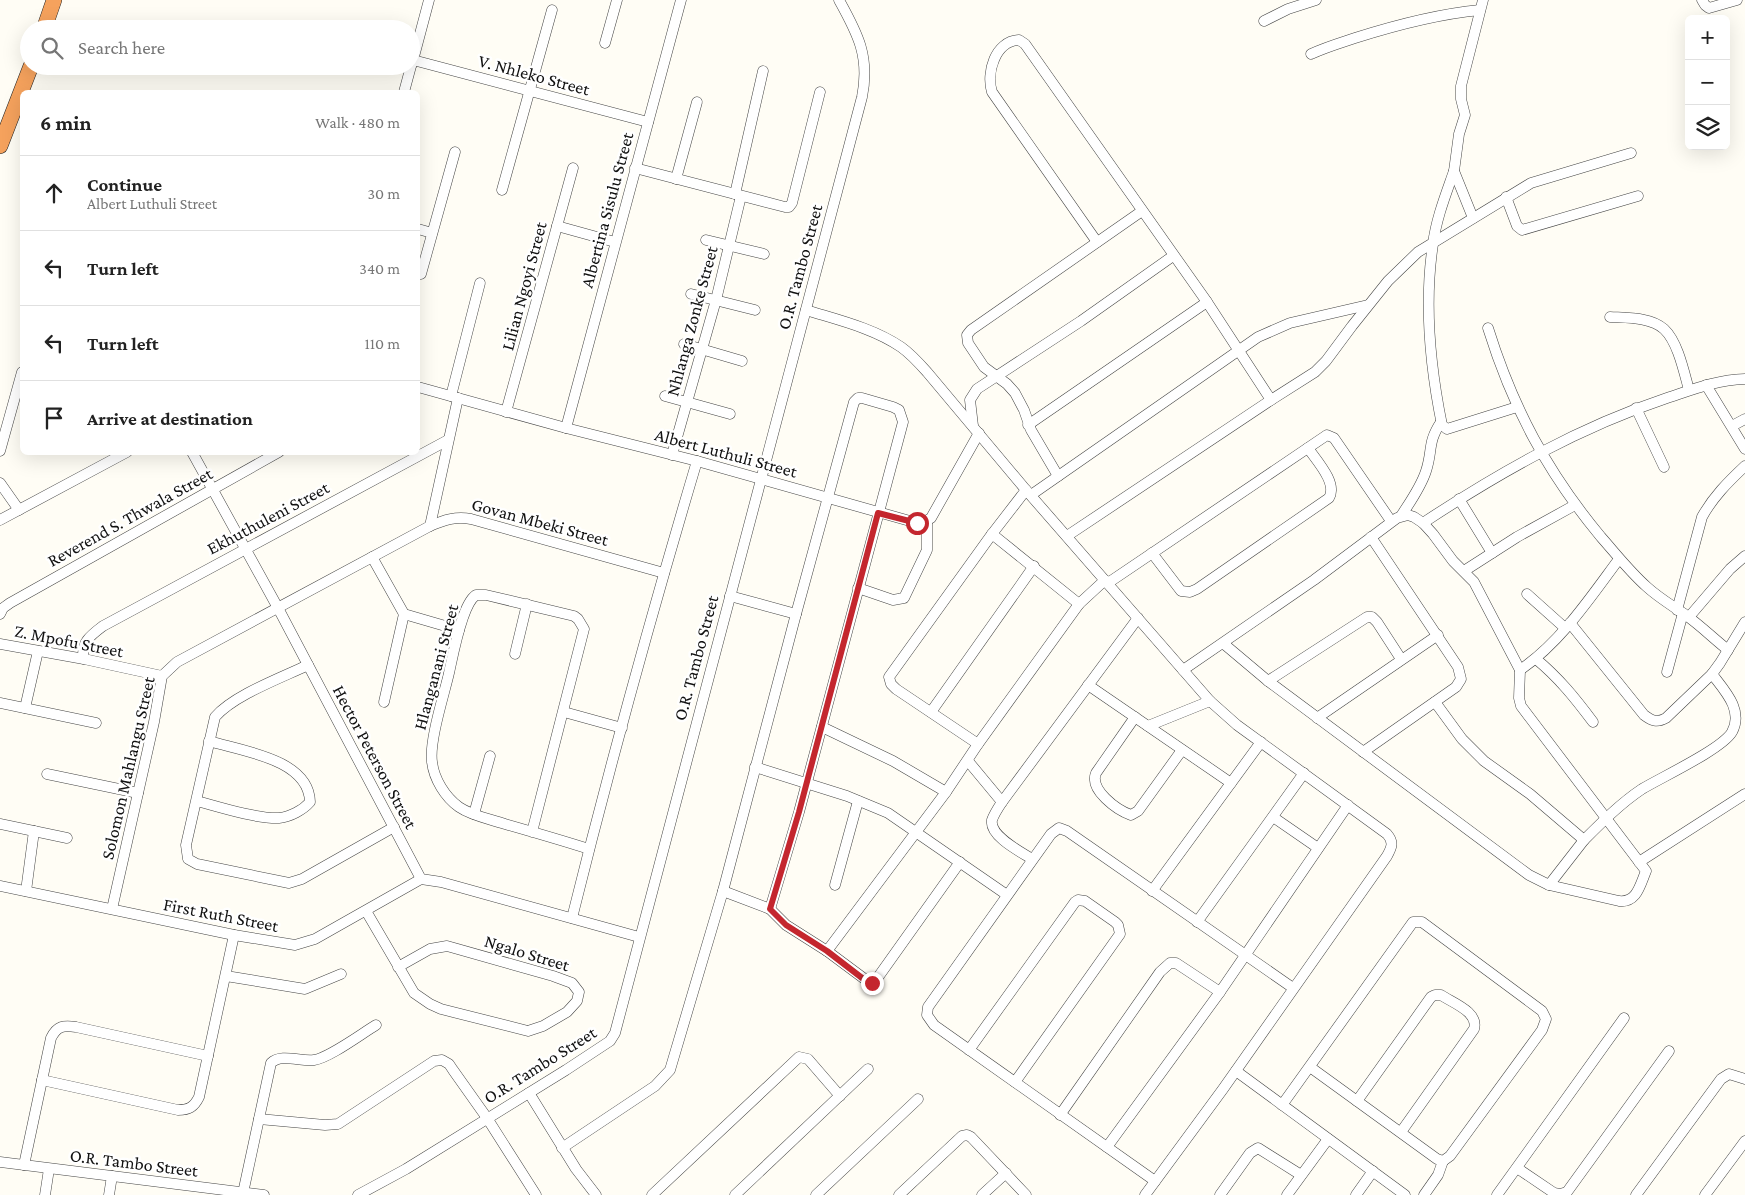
<!DOCTYPE html>
<meta charset="utf-8">
<style>
:root{--surface:#fff;--page:#f6f6f6;--text:#222;--muted:#767676;--line:#e0e0e0}
body{margin:0;font-family:"Crimson Pro",serif;background:var(--page);color:var(--text)}
.controls{position:absolute;right:15px;top:15px;display:grid;overflow:hidden;border-radius:8px;box-shadow:0 5px 20px #0002}
.controls button{width:45px;height:45px;display:grid;place-items:center;padding:0;border:0;border-bottom:1px solid var(--line);background:var(--surface);color:var(--text);font:25px sans-serif}
.stop{position:absolute;width:15px;height:15px;margin:-11px;border:4px solid #c4262e;border-radius:50%;background:#fff}
.stop.end{background:#c4262e;border-color:#fff;box-shadow:0 1px 5px #0008}
.list{margin:0;padding:0;list-style:none}
h2{display:flex;justify-content:space-between;align-items:center;height:65px;margin:0;padding:0 20px;font-size:21px}
h2 small{font-size:16px;font-weight:400;color:var(--muted)}
.list li{display:grid;grid-template-columns:32px 1fr auto;gap:15px;align-items:center;box-sizing:border-box;height:75px;padding:0 20px;border-top:1px solid var(--line)}
.list b{display:block;font-size:19px;white-space:nowrap}
.list p{margin:0;font-size:16px;white-space:nowrap;color:var(--muted)}
.list em{font-size:16px;font-style:normal;color:var(--muted)}
.icon{flex:none;width:28px;height:28px;fill:none;stroke:currentColor;stroke-width:2;stroke-linecap:round;stroke-linejoin:round}
.map{position:relative;flex:none;width:1745px;height:1195px;overflow:hidden}
.search{position:absolute;background:var(--surface);box-shadow:0 5px 20px #0002;left:20px;top:20px;width:400px;height:55px;display:flex;align-items:center;gap:12px;box-sizing:border-box;padding:0 18px;border-radius:28px;color:var(--muted);font-size:19px}
.panel{position:absolute;background:var(--surface);box-shadow:0 5px 20px #0002;left:20px;top:90px;width:400px;height:365px;border-radius:8px}
.map>svg:first-child{display:block}
</style>
<div class="map">
<svg width="1745" height="1195" viewBox="0 0 1745 1195">
<rect width="100%" height="100%" fill="#fffdf5"/>
<g fill="none" stroke-linecap="round" stroke-linejoin="round">
<defs>
<g id="minor">
<path d="M1702 0 1705 5 1709 8 1737 0"/>
<path d="M1264 21 1288 9 1316 0"/>
<path d="M605 43 617 0"/>
<path d="M1311 54C1326 47 1340 43 1355 38 1396 25 1438 14 1480 10"/>
<path d="M413 60 648 122"/>
<path d="M412 64 429 0"/>
<path d="M404 92 411 66"/>
<path d="M635 168 785 207H789L792 203 820 92"/>
<path d="M1454 171C1446 194 1436 219 1433 244 1424 303 1430 366 1442 425L1447 429 1517 407"/>
<path d="M676 179 697 102"/>
<path d="M502 190 552 10"/>
<path d="M735 194 763 71"/>
<path d="M1506 197 1517 226 1522 230 1638 196"/>
<path d="M1473 218 1454 171 1459 134 1465 115 1461 99V86L1483 0"/>
<path d="M557 226 615 242"/>
<path d="M418 229 432 233"/>
<path d="M706 240 764 254"/>
<path d="M1097 242 992 92C986 73 995 41 1019 40L1025 44 1207 302 1271 400"/>
<path d="M421 274 455 152"/>
<path d="M691 294 755 310"/>
<path d="M806 310C838 320 873 328 901 347 911 354 919 363 927 372L1026 490 1210 701 1237 725 1387 834C1394 842 1392 847 1387 856L1223 1089 1145 1195"/>
<path d="M1610 317C1627 318 1651 317 1664 329 1678 342 1684 372 1689 390"/>
<path d="M1488 328C1513 408 1547 472 1601 537 1616 554 1630 572 1647 587 1659 598 1673 606 1687 616 1701 626 1714 639 1728 650"/>
<path d="M684 344 742 361"/>
<path d="M1706 385 1745 449"/>
<path d="M418 387 566 428 697 461 917 523 924 522 931 518 979 433"/>
<path d="M451 396 480 283"/>
<path d="M665 396 730 414"/>
<path d="M1636 408 1664 467"/>
<path d="M506 412 573 168"/>
<path d="M1028 425 1207 302"/>
<path d="M973 426 970 400 977 389 1081 321 1173 256"/>
<path d="M1732 426 1745 419"/>
<path d="M566 428 681 0"/>
<path d="M0 451 22 372"/>
<path d="M192 452 278 608 421 879 441 882 639 937"/>
<path d="M672 455 716 300 741 196"/>
<path d="M1058 476 1031 430 1024 410 1015 393 1007 384 984 367 968 343 967 335 971 330 1142 211"/>
<path d="M0 483 19 510"/>
<path d="M1031 495 1258 337 1290 323 1368 305"/>
<path d="M1459 499 1492 553"/>
<path d="M1401 516C1410 502 1421 487 1426 471 1433 450 1427 443 1441 422"/>
<path d="M0 520 127 452"/>
<path d="M1423 523C1500 472 1580 427 1667 398 1694 389 1716 380 1745 379"/>
<path d="M430 526 458 398"/>
<path d="M992 534 1079 604"/>
<path d="M1067 536 1271 400 1315 372 1326 361 1352 326 1388 281 1418 252 1531 183 1631 153"/>
<path d="M1152 553 1181 591 1190 592 1197 589 1329 498C1338 483 1316 460 1308 448"/>
<path d="M372 557 404 614 459 630"/>
<path d="M1464 571 1517 537 1575 505"/>
<path d="M1108 583 1327 435 1334 438 1391 521"/>
<path d="M858 588 893 600 904 598 927 550V521"/>
<path d="M1527 594 1565 628"/>
<path d="M730 596 796 614"/>
<path d="M1677 610 1702 517C1713 497 1728 482 1745 466"/>
<path d="M0 614 3 608 10 603 279 452"/>
<path d="M1689 617 1730 569 1745 556"/>
<path d="M1570 623 1644 715C1652 721 1657 723 1666 718L1712 674 1720 663 1745 622"/>
<path d="M0 644 84 659 162 676"/>
<path d="M515 654 527 604"/>
<path d="M84 659C80 643 91 635 103 626L448 440"/>
<path d="M1536 659C1559 678 1575 698 1593 722"/>
<path d="M308 665C281 678 234 695 215 717L186 845 188 859 197 864 289 883 302 879 394 827"/>
<path d="M1183 670 1314 580 1397 518 1408 515 1414 517 1423 523 1433 534 1453 561 1474 582 1520 670 1519 698 1521 706 1646 871C1640 885 1637 903 1619 901L1549 885 1529 875 1268 681 1224 644"/>
<path d="M1520 670C1561 642 1590 598 1619 559"/>
<path d="M1667 672 1683 613"/>
<path d="M1268 681 1367 617H1372L1377 622 1401 659"/>
<path d="M1088 685 1231 783"/>
<path d="M384 702 404 614"/>
<path d="M1435 702 1462 739 1484 761 1530 794 1584 840 1549 885"/>
<path d="M0 703 96 723"/>
<path d="M25 708 38 651"/>
<path d="M564 712 622 728"/>
<path d="M931 712 1034 566"/>
<path d="M1135 717 1096 773C1089 790 1117 810 1131 815L1138 811 1182 750"/>
<path d="M1317 718 1438 635"/>
<path d="M1148 726 1210 701"/>
<path d="M822 727 893 761 946 792"/>
<path d="M978 744 896 689 891 684 889 677 992 534 1026 490"/>
<path d="M1363 752 1456 687 1461 679 1458 667 1371 537"/>
<path d="M968 761 1002 802"/>
<path d="M755 767 847 796 888 813 1007 895"/>
<path d="M47 774 138 793"/>
<path d="M197 801C219 807 257 819 279 818 290 817 303 810 310 802 309 759 242 751 209 741"/>
<path d="M474 814 490 756"/>
<path d="M1273 817 1318 848"/>
<path d="M0 824 67 838"/>
<path d="M532 832 584 629 578 619 574 616 486 595H476C462 604 453 655 449 673 444 695 429 741 432 762 434 779 445 797 459 807 472 816 490 819 505 824 533 832 561 840 589 849"/>
<path d="M1584 840C1602 822 1621 803 1642 789 1662 777 1722 749 1732 732 1744 710 1724 690 1712 674"/>
<path d="M1032 859C1021 852 989 836 992 820 994 814 998 808 1002 802L1138 618"/>
<path d="M1639 862 1745 794"/>
<path d="M835 885 858 801"/>
<path d="M0 886 234 935 295 945 315 939 421 879"/>
<path d="M26 891 34 831"/>
<path d="M723 891 770 909 786 925 827 951 870 983 876 980 960 862"/>
<path d="M1152 891 1261 742"/>
<path d="M112 909 154 722 162 676 177 662 430 526C444 520 456 516 471 519L664 573"/>
<path d="M366 911 414 993 430 1004 441 1009 528 1031 543 1026 567 1012 577 1001 579 992 572 983 553 976 447 946 430 949 398 967"/>
<path d="M572 918C610 765 652 612 697 461"/>
<path d="M1197 922 1304 773"/>
<path d="M827 951 946 792 978 744 1079 604 1105 580"/>
<path d="M226 976 305 989 341 974"/>
<path d="M969 1050 1075 902 1078 900 1085 901 1115 922 1118 925 1120 934 1015 1082"/>
<path d="M1236 1071 1405 1195"/>
<path d="M42 1080 178 1110C189 1110 194 1107 199 1097L234 935"/>
<path d="M529 1093 576 1169 596 1195"/>
<path d="M1357 1101 1431 997 1435 995H1441C1453 1003 1479 1012 1474 1029L1401 1132"/>
<path d="M1282 1105 1413 922H1422L1542 1011 1546 1019 1542 1030 1450 1156 1443 1161 1437 1159 1310 1067"/>
<path d="M1060 1115 1160 972 1170 963H1176L1220 992"/>
<path d="M259 1119 325 1125 338 1124 434 1061 442 1060 449 1064 453 1070 487 1118 536 1195"/>
<path d="M1107 1147 1220 992 1348 805"/>
<path d="M562 1148 655 1086 670 1070 723 891 796 614 854 402 858 398H862L893 407 899 410 903 422 799 812 770 909"/>
<path d="M0 1162 264 1195"/>
<path d="M24 1165 51 1038C57 1026 63 1025 76 1027L208 1056"/>
<path d="M1517 1168 1554 1193 1560 1194 1567 1192 1669 1051"/>
<path d="M1155 1181 934 1025 927 1015 928 1007 1051 834 1059 828 1067 831 1293 988"/>
<path d="M243 1193 271 1063C281 1053 301 1062 314 1060 329 1058 361 1034 376 1025"/>
<path d="M45 1195 49 1169"/>
<path d="M109 1195 112 1176"/>
<path d="M358 1195 406 1169 566 1070 610 1041 615 1033 862 97C870 57 858 34 839 0"/>
<path d="M652 1195 799 1057 808 1059 840 1096"/>
<path d="M735 1195 868 1069"/>
<path d="M816 1195 918 1099"/>
<path d="M899 1195 962 1136 967 1135 971 1137 1026 1195"/>
<path d="M982 1195 1006 1173"/>
<path d="M1220 1195 1250 1153 1258 1148 1301 1175"/>
<path d="M1287 1195 1328 1139"/>
<path d="M1356 1195 1373 1171"/>
<path d="M1424 1195 1438 1175 1443 1161"/>
<path d="M1497 1195 1624 1018"/>
<path d="M1636 1195 1721 1079 1729 1074 1745 1079"/>
<path d="M1705 1195 1745 1141"/>
</g>
<g id="highway">
<path d="M44 29 54 0"/>
<path d="M0 146 31 66"/>
</g>
</defs>
<use href="#minor" stroke="#444" stroke-width="11"/>
<use href="#highway" stroke="#222" stroke-width="16"/>
<use href="#minor" stroke="#fff" stroke-width="10"/>
<use href="#highway" stroke="#f5a25d" stroke-width="15"/>
</g>
<g fill="none" stroke-linecap="round" stroke-linejoin="round">
<path stroke="#c4262e" stroke-width="6" d="M872 983 866 981 827 951 786 925 770 909 799 812 878 513 917 523"/>
</g>
<g text-anchor="middle" stroke-width="5" stroke-linejoin="round" paint-order="stroke">
<g font-size="18" fill="#111" stroke="#fff">
<text transform="translate(534 75) rotate(15)" y="6">V. Nhleko Street</text>
<text transform="translate(607 210) rotate(-75)" y="6">Albertina Sisulu Street</text>
<text transform="translate(800 267) rotate(-75)" y="6">O.R. Tambo Street</text>
<text transform="translate(524 286) rotate(-75)" y="6">Lilian Ngoyi Street</text>
<text transform="translate(692 321) rotate(-75)" y="6">Nhlanga Zonke Street</text>
<text transform="translate(726 453) rotate(15)" y="6">Albert Luthuli Street</text>
<text transform="translate(130 517) rotate(-29)" y="6">Reverend S. Thwala Street</text>
<text transform="translate(268 518) rotate(-28)" y="6">Ekhuthuleni Street</text>
<text transform="translate(540 522) rotate(15)" y="6">Govan Mbeki Street</text>
<text transform="translate(69 641) rotate(11)" y="6">Z. Mpofu Street</text>
<text transform="translate(696 658) rotate(-75)" y="6">O.R. Tambo Street</text>
<text transform="translate(436 667) rotate(-75)" y="6">Hlanganani Street</text>
<text transform="translate(375 757) rotate(62)" y="6">Hector Peterson Street</text>
<text transform="translate(128 768) rotate(-77)" y="6">Solomon Mahlangu Street</text>
<text transform="translate(221 915) rotate(11)" y="6">First Ruth Street</text>
<text transform="translate(527 953) rotate(17)" y="6">Ngalo Street</text>
<text transform="translate(540 1065) rotate(-32)" y="6">O.R. Tambo Street</text>
<text transform="translate(134 1163) rotate(7)" y="6">O.R. Tambo Street</text>
</g>
</g>
</svg>
<div class="controls">
<button>+</button>
<button>−</button>
<button><svg class="icon" aria-label="layers" viewBox="0 0 24 24"><path d="M12 4l9 5-9 5-9-5zM3 14l9 5 9-5"/></svg></button>
</div>
<div class="stop" style="left:917px;top:523px"></div>
<div class="stop end" style="left:872px;top:983px"></div>
<div class="search"><svg class="icon" aria-label="search" viewBox="0 0 24 24"><circle cx="10" cy="10" r="6"/><path d="M15 15l6 6"/></svg>Search here</div>
<section class="panel">
<h2>6 min<small>Walk · 480 m</small></h2>
<ul class="list">
<li><svg class="icon" aria-label="ahead" viewBox="0 0 24 24"><path d="M12 20V5M6 11l6-6 6 6"/></svg><div><b>Continue</b><p>Albert Luthuli Street</p></div><em>30 m</em></li>
<li><svg class="icon" aria-label="left" viewBox="0 0 24 24"><path d="M17 20v-9H6M10 6l-5 5 5 5"/></svg><div><b>Turn left</b></div><em>340 m</em></li>
<li><svg class="icon" aria-label="left" viewBox="0 0 24 24"><path d="M17 20v-9H6M10 6l-5 5 5 5"/></svg><div><b>Turn left</b></div><em>110 m</em></li>
<li><svg class="icon" aria-label="arrive" viewBox="0 0 24 24"><path d="M6 21V4h12l-3 4 3 4H6"/></svg><div><b>Arrive at destination</b></div></li>
</ul>
</section>
</div>
